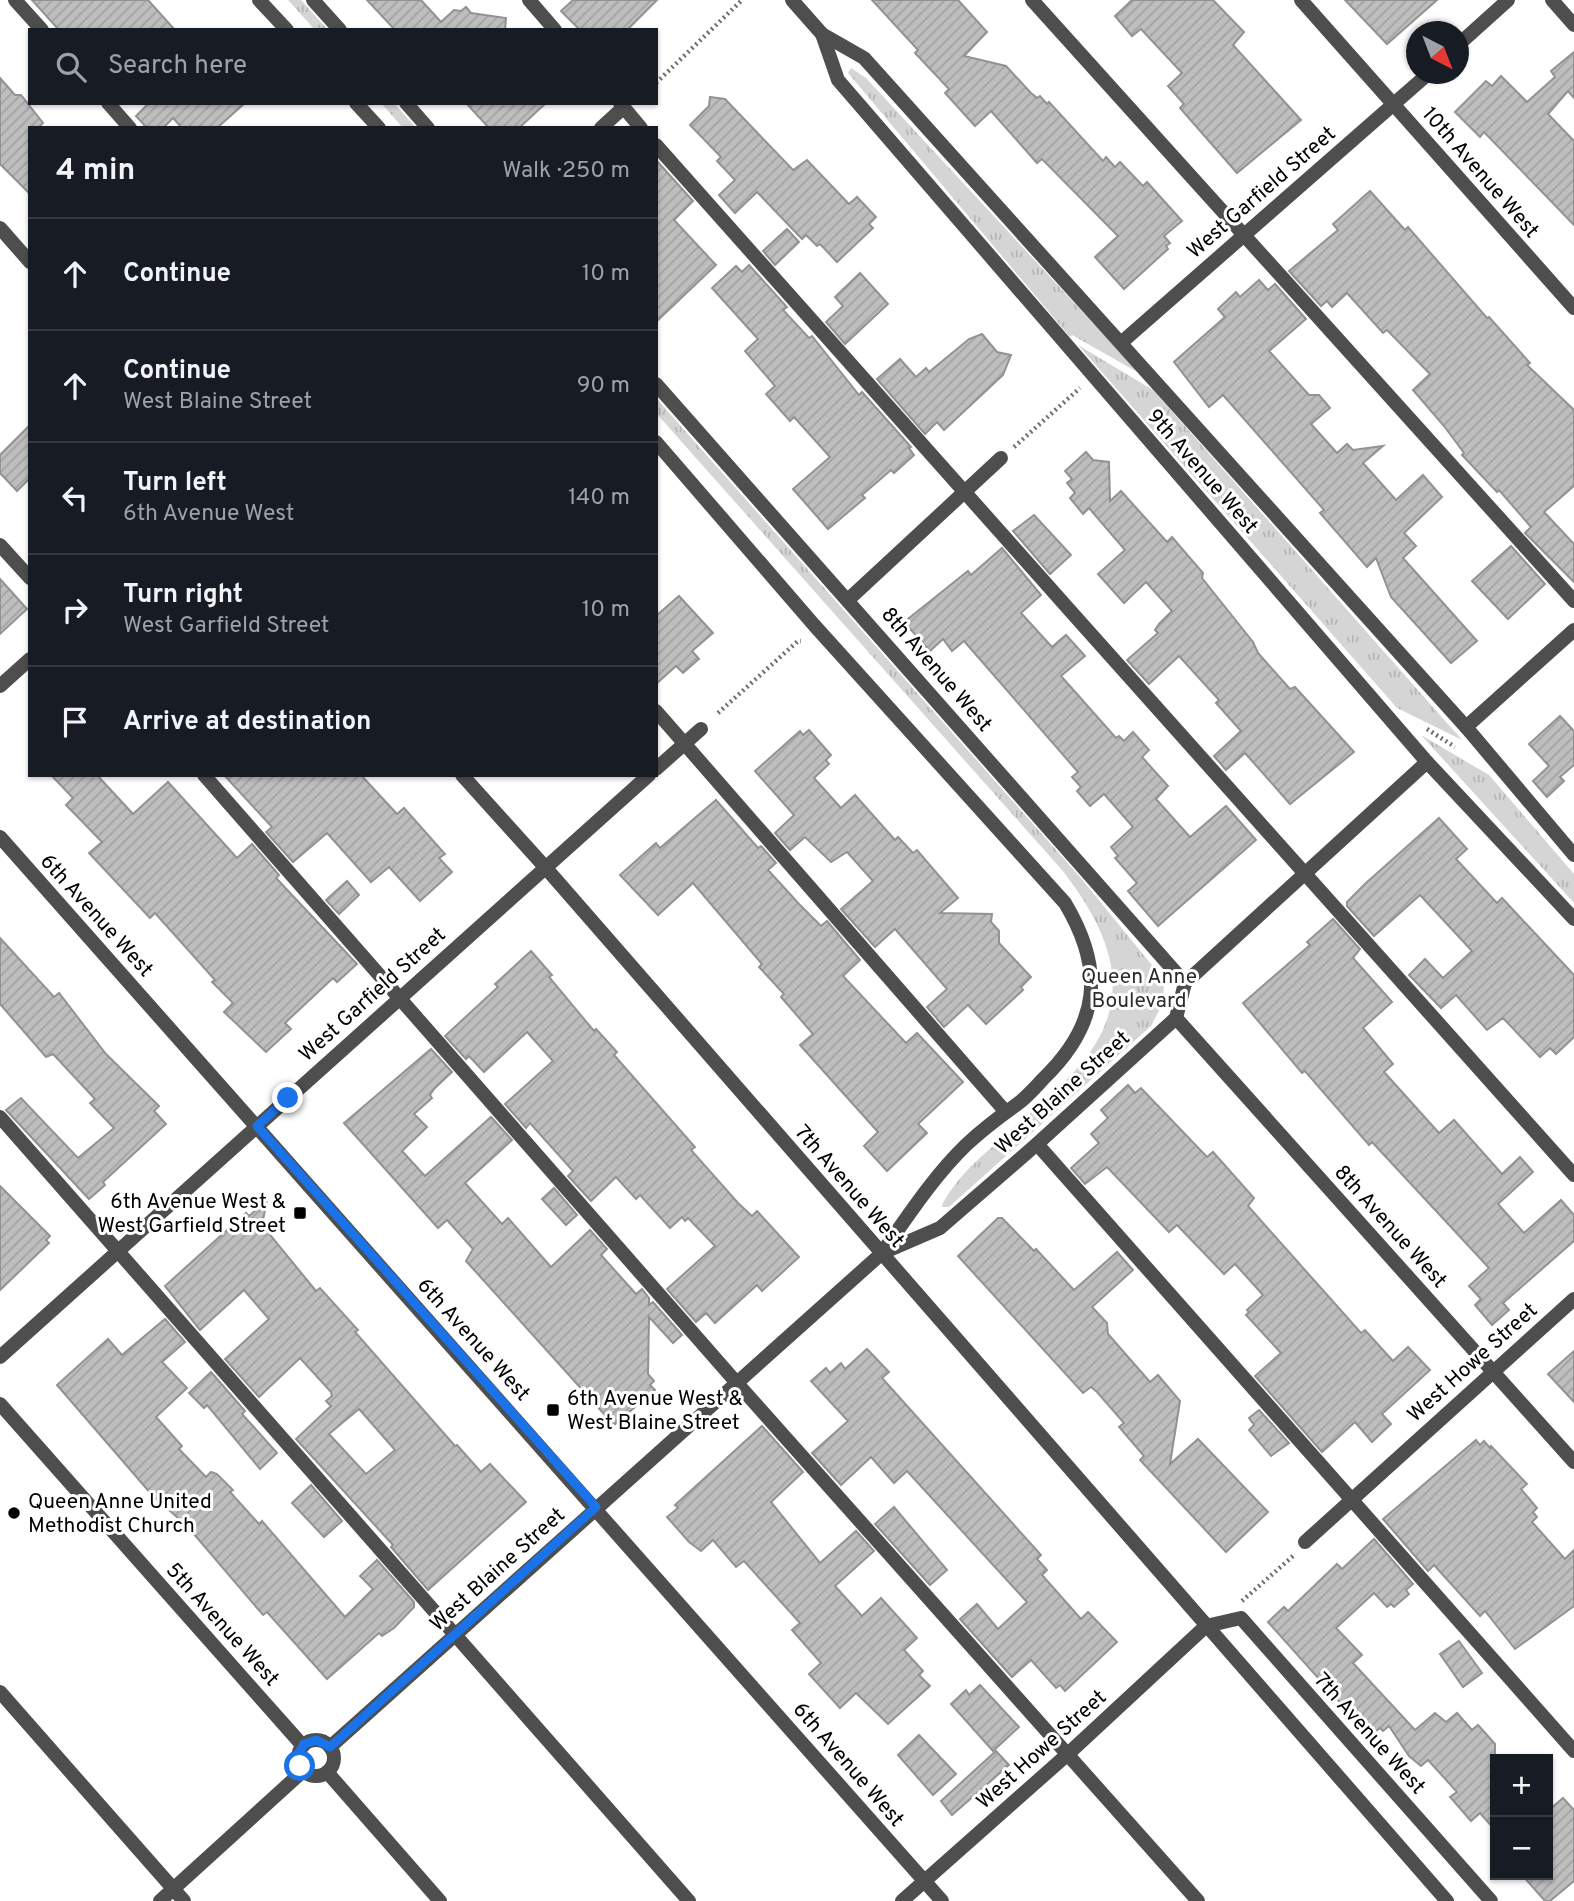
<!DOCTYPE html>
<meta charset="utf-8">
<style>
:root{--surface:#171b24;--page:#242831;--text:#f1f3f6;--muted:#9ea1a6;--line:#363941}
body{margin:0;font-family:Overpass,sans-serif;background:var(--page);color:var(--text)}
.controls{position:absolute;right:21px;bottom:21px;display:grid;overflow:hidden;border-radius:0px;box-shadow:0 2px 5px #0004}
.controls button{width:63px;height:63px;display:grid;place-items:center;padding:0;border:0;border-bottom:2px solid var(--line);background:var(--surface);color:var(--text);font:35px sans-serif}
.compass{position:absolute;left:1406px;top:21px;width:63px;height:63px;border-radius:50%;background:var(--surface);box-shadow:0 2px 5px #0004;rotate:138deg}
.stop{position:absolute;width:21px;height:21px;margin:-16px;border:5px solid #1a73e8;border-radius:50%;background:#fff}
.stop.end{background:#1a73e8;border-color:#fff;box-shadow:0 2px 7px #0008}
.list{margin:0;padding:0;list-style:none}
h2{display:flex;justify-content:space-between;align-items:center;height:91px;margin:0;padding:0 28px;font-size:30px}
h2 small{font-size:23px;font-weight:400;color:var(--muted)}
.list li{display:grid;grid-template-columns:46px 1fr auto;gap:21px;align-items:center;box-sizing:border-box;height:112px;padding:0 28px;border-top:2px solid var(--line)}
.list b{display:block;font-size:26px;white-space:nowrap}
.list p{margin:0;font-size:23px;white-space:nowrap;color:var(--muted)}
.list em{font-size:23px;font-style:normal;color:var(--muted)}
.icon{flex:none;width:38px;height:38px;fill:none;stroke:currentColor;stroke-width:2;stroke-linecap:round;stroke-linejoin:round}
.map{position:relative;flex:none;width:1574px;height:1901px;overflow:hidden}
.search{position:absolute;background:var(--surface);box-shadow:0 2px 5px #0004;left:28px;top:28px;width:630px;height:77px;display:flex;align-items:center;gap:18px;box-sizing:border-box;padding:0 24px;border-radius:0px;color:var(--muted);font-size:26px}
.panel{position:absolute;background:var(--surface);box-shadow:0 2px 5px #0004;left:28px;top:126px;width:630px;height:651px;border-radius:0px}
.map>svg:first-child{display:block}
</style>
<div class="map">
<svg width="1574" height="1901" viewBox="0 0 1574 1901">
<defs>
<pattern id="grass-tufts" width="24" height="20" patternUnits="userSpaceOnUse" patternTransform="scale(1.75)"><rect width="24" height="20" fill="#d5d5d5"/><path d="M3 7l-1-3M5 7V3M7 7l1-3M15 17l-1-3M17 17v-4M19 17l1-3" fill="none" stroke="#b5b5b5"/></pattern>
<pattern id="building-hatch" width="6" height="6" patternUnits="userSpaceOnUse" patternTransform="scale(1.75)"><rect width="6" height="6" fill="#bebebe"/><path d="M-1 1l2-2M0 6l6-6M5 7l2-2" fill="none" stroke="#a2a2a2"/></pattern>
</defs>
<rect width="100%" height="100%" fill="#fff"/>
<g fill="url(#grass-tufts)">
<path d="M288 0H301L328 30H315Z"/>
<path d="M851 68 866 78 1139 373 1072 335 1070 337 848 73Z"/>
<path d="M381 103H394L416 128H403Z"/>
<path d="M1078 345 1153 390 1462 740 1397 708Z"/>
<path d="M656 398 1080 877 1164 980 1163 1003 1151 1026 949 1207H942L943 1203C959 1174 983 1155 1008 1133 1029 1114 1051 1095 1071 1075 1139 1005 1115 938 1062 870L656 413Z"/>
<path d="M1421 735 1489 775 1574 874V903Z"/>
</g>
<g fill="url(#building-hatch)" stroke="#929292" stroke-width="2" fill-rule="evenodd">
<path d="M32 0H148L175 30H59Z"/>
<path d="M367 0H421L441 22 454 10 461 11 466 7 471 13 506 18 505 30H395Z"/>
<path d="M573 0H657L627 30H580L561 11Z"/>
<path d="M872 0H958L987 32 964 56 1006 66 1031 93 1037 98 1040 96 1047 104 1049 102 1103 161 1106 157 1115 167 1120 162 1143 186 1147 182 1182 221 1164 236 1170 243 1166 246 1168 249 1124 289 1095 257 1118 236 1042 159 1037 163 991 111 975 126 945 93 949 89 915 53 918 50Z"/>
<path d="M1132 0H1213L1244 32 1233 45 1301 120 1237 173 1180 108 1184 104 1168 86 1182 73 1141 29 1132 36 1115 16Z"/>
<path d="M1345 0H1437L1387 44Z"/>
<path d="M1574 52V98L1568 91 1548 114 1574 141V225L1484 132 1480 137 1455 112 1486 81 1492 86 1501 76 1527 102 1555 77 1551 71Z"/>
<path d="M0 78 15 95H21L43 123 38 128H30V194L0 164Z"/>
<path d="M710 97 725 99 793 170 807 160 849 204 857 197 876 217 869 224 873 228 837 262 820 244 817 246 806 235 802 239 757 192 735 213 719 195 735 180 717 161 721 157 690 125 709 106Z"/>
<path d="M149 103H245L217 128H182L173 118 163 128H147L136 116Z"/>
<path d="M466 103H546L519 128H489Z"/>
<path d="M656 160 693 201 674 220 716 265 656 322Z"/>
<path d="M1370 191 1405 230 1408 227 1487 318 1489 317 1530 363 1527 365 1574 410V486L1544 512 1574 544V582L1525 533 1531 527 1499 490 1497 492 1462 455 1464 453 1444 426 1413 390 1430 374 1387 330 1383 333 1347 293 1332 307 1327 301 1321 306 1289 271 1338 230 1333 224Z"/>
<path d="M787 229 799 242 775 265 763 251Z"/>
<path d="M749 265 787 307 783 310 809 338 812 336 859 395 862 392 911 447 909 448 914 455 894 473 891 470 862 495 865 498 828 529 793 489 830 457 794 417 790 421 766 394 775 386 745 351 758 339 712 288 736 266 742 272Z"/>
<path d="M860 273 888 304 845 344 826 322 843 306 835 297Z"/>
<path d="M1259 280 1268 290 1275 284 1306 319 1269 351 1309 395H1319L1330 408 1311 424 1337 453 1347 444 1353 450 1383 446 1363 463 1396 500 1423 475 1442 497 1404 533 1416 546 1403 558 1477 641 1451 663 1391 597 1376 558 1367 567 1320 513 1324 510 1223 395 1209 407 1174 362 1225 317 1218 309 1236 292 1240 297Z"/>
<path d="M982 334 997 352 1011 355 1003 375 944 430 937 422 925 434 877 379 900 359 916 377 926 368 929 372 969 339Z"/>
<path d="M30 425V478L17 491 0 473V455Z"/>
<path d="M1086 452 1093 460 1109 462 1110 501 1121 491 1167 542 1172 537 1203 573 1202 578 1253 642 1258 653 1290 689 1295 687 1354 752 1290 804 1245 753 1226 770 1214 756 1241 731 1216 703 1219 700 1179 656 1149 684 1127 660 1158 633 1155 630 1159 624 1172 611 1146 582 1124 603 1098 574 1125 550 1089 508 1083 514 1070 498 1075 493 1067 483 1072 479 1065 471Z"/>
<path d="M1034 515 1071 555 1050 574 1013 531Z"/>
<path d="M1511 546 1545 584 1508 619 1472 581Z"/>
<path d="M1002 548 1041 595 1021 613 1052 647 1066 635 1085 656 1061 676 1116 738 1119 736 1124 741 1133 732 1149 750 1142 757 1168 786 1156 799 1190 837 1226 806 1256 840 1158 926 1128 891 1137 883 1115 858 1118 856 1111 847 1133 827 1104 794 1090 806 1077 791 1081 787 1072 777 1078 772 964 641 952 651 943 639 930 651 904 622 968 571 971 575Z"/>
<path d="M0 579 27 609 0 634Z"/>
<path d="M679 596 713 633 692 651 699 659 683 673 676 666 656 684V616Z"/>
<path d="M1560 716 1574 731V765L1560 777 1564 781 1547 797 1533 781 1549 766 1529 744Z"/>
<path d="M809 730 831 755 826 760 829 764 814 778 841 808 855 795 895 840 898 837 913 853 917 850 958 898 940 913 992 914 991 922 999 931V943L1031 977 1021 987 1023 990 986 1024 968 1005 944 1027 927 1007 947 989 895 929 875 947 841 909 873 881 847 852 831 862 805 837 790 850 775 833 794 815 755 771 800 731 803 735Z"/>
<path d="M51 775H97L133 814 168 782 237 858 252 844 279 875 276 878 357 964 337 982 333 978 285 1023 291 1029 266 1052 224 1012 233 1003 212 982 215 980 155 913 150 918 89 853 102 842 66 805 73 798Z"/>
<path d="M224 775H361L397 814 404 808 445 854 439 858 452 872 420 901 389 867 371 882 327 833 293 862 266 832 272 827Z"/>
<path d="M716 800 758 848 761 846 776 863 768 870 800 905 821 926 827 921 860 960 843 976 906 1043 917 1033 963 1082 918 1124 927 1133 887 1171 864 1146 878 1132 800 1045 813 1034 781 997 784 994 759 967 762 964 693 883 658 915 620 875 656 843 660 848Z"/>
<path d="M1439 818 1467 849 1456 859 1497 903 1502 898 1574 975V1037L1556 1054 1550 1048 1540 1057 1503 1018 1487 1030 1456 995 1441 1008 1409 975 1425 959 1443 978 1472 951 1420 895 1374 936 1347 906V902L1366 883Z"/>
<path d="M347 881 359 895 339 914 326 900Z"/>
<path d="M1333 919 1360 949 1353 958 1392 1002 1363 1028 1393 1064 1384 1072 1439 1133 1454 1120 1502 1174 1520 1157 1533 1172 1498 1204 1524 1233 1561 1200 1574 1215V1241L1503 1303 1509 1310 1492 1325 1475 1305 1481 1299 1469 1286 1489 1268 1372 1142 1369 1145 1305 1071 1302 1073 1243 1003 1310 945 1307 942Z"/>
<path d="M0 938 54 997 59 993 106 1054 159 1106 154 1111 166 1124 103 1182 105 1185 89 1199 6 1110 21 1098 78 1158 114 1128 90 1103 95 1099 53 1054 46 1057 0 1004Z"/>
<path d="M531 951 552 975 549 977 594 1031 596 1029 617 1052 614 1055 695 1147 691 1150 738 1203 752 1216 757 1211 799 1257 762 1291 757 1285 715 1323 706 1313 696 1322 667 1289 715 1246 688 1218 685 1221 682 1217 670 1228 640 1195 636 1199 616 1177 591 1201 568 1176 573 1171 530 1123 526 1128 505 1104 553 1061 527 1032 484 1072 469 1056 466 1059 445 1036 498 987 495 984Z"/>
<path d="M431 1049 452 1072 434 1089 430 1095 432 1098 414 1114 427 1127 402 1151 425 1176 491 1117 512 1140 465 1183 502 1224 508 1218 551 1267 590 1230 607 1249 601 1255 636 1294 642 1289 649 1298V1305L653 1302 682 1335 673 1343 649 1317 648 1374 654 1381 650 1385 655 1390 614 1425 466 1261 473 1249 447 1220 438 1228 344 1123Z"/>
<path d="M1128 1085 1135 1093 1141 1088 1207 1157 1213 1152 1254 1198 1248 1206 1361 1333 1365 1330 1393 1361 1408 1347 1430 1370 1382 1414 1391 1424 1372 1442 1355 1422 1322 1452 1255 1376 1281 1353 1246 1315 1249 1312 1247 1310 1263 1295 1235 1264 1224 1274 1177 1225 1169 1232 1107 1167 1085 1184 1071 1168 1099 1143 1091 1134 1108 1118 1101 1110Z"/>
<path d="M0 1186 50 1236 46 1240 49 1243 0 1290Z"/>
<path d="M554 1188 577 1215 566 1225 542 1199Z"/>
<path d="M267 1200 262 1225 316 1291 320 1288 358 1330 355 1332 455 1446 457 1445 481 1472 490 1464 526 1502 428 1590 391 1547 393 1545 296 1439 331 1406 326 1401 332 1396 331 1392 300 1358 259 1397 225 1359 269 1319 244 1290 200 1330 165 1286 246 1213 249 1216ZM359 1409 395 1450 366 1474 329 1434Z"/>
<path d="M998 1218H1002L1034 1251 1036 1249 1074 1290 1117 1252 1133 1270 1092 1307 1107 1323 1108 1334 1150 1382 1158 1375 1180 1401 1170 1464 1198 1439 1268 1512 1226 1552 1140 1460 1144 1456 1119 1427 1124 1423 1097 1392 1091 1387 1083 1393 958 1256Z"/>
<path d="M165 1319 185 1342 162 1362 187 1388 156 1417 182 1446 179 1449 206 1477 211 1472 217 1474 233 1490 230 1492 259 1524 262 1521 345 1617 373 1589 360 1576 377 1560 414 1602V1607L394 1628 382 1636 379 1633 327 1679 267 1612 263 1615 187 1526 152 1495 57 1385 108 1339 122 1355Z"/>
<path d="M867 1349 889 1372 882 1378 1041 1555 1037 1559 1047 1570 1042 1575 1081 1619 1088 1612 1117 1642 1065 1691 1060 1685 1056 1688 1031 1660 1012 1677 960 1619 977 1604 998 1629 1027 1602 907 1471 894 1483 871 1457 841 1485 812 1453 848 1421 811 1381 826 1368 830 1373 841 1363 845 1369Z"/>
<path d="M1574 1351V1402L1548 1374Z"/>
<path d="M211 1372 245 1411 242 1414 277 1453 260 1469 207 1405 204 1408 189 1393Z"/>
<path d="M1259 1410 1289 1443 1271 1456 1249 1430 1254 1425 1249 1418Z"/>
<path d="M762 1426 803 1472 771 1502 820 1563 856 1531 874 1551 835 1586 862 1616 881 1598 917 1638 904 1650 923 1671 919 1675 930 1686 888 1724 856 1693 840 1708 809 1674 821 1663 792 1630 800 1623 744 1561 736 1567 713 1540 701 1551 689 1542 667 1517 678 1508 675 1505Z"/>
<path d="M1476 1440 1480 1445 1484 1441 1490 1448 1491 1446 1527 1484 1521 1489 1537 1508 1533 1512 1537 1517 1532 1522 1565 1559 1574 1550V1606L1515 1649 1485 1611 1480 1616 1434 1565 1428 1571 1383 1519Z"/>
<path d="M311 1485 342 1521 324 1537 292 1503Z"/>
<path d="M894 1507 947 1570 930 1585 875 1524Z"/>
<path d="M1374 1539 1413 1584 1406 1590 1409 1594 1394 1607 1391 1604 1387 1607 1374 1593 1336 1628 1362 1655 1353 1663 1415 1730 1435 1713 1446 1722 1457 1713 1472 1730 1478 1725 1495 1744V1830L1480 1813 1471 1821 1450 1797 1457 1792 1428 1760 1421 1766 1409 1756 1389 1726 1383 1731 1380 1728 1370 1736 1268 1622 1284 1607 1288 1611 1337 1564 1342 1569Z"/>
<path d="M1459 1641 1482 1673 1463 1687 1440 1654Z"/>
<path d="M980 1685 1019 1727 993 1751 951 1704 966 1690 969 1695Z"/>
<path d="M919 1735 956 1774 933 1795 898 1755Z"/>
<path d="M996 1751 1009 1765 952 1815 941 1801Z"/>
<path d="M1563 1798 1574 1810V1881L1550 1901H1545L1522 1875H1548V1811Z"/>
</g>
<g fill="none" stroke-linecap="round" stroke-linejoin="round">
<g stroke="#707070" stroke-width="4.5" stroke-dasharray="2 3.5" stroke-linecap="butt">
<path d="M656 83 742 0"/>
<path d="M1014 447 1080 388"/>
<path d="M718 713 798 641H801"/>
<path d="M1427 729 1455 747"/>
<path d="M1242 1601 1293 1556"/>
</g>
<g stroke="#4e4e4e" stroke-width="14">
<path d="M15 0 42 30"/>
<path d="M529 0 555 30"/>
<path d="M1032 0 1574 601"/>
<path d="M1552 0 1574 25"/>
<path d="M108 103 130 128"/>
<path d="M620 103 641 128"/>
<path d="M656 145C960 490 1269 831 1574 1175"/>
<path d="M656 711 1005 1111"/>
<path d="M204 775 736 1382 1198 1901"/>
<path d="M0 1117 689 1901"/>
<path d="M1037 1144 1574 1751"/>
<path d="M0 1692 184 1901"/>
</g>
<g stroke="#4e4e4e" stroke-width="14">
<path d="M259 0 287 30"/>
<path d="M313 0 340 30"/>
<path d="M792 0 822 34 864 58 1466 727 1574 855"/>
<path d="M822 34 838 80 1427 762 1574 919"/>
<path d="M1458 45 1508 0"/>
<path d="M356 103 379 128"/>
<path d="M406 103 428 128"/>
<path d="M601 128 624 107"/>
<path d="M0 228 30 262"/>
<path d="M1122 342 1428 74"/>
<path d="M656 384 1185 983"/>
<path d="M0 545 30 578"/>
<path d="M849 599 1001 458"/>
<path d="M0 686 30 659"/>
<path d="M1466 727 1574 630"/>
<path d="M656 769 701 729"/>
<path d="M462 775 545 867 1447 1901"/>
<path d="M1176 1018 1574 1462"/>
<path d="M882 1253 940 1228 1037 1144 1176 1018 1185 983 1427 762"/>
<path d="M0 1357 649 775"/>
<path d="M0 1404 303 1746"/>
<path d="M1305 1542 1574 1299"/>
<path d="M1206 1626 1241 1618 1491 1901"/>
<circle cx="316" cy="1758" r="18"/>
<path d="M330 1747 881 1254C908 1216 933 1177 966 1145 982 1130 999 1117 1016 1105 1026 1098 1035 1088 1043 1079 1100 1024 1105 970 1065 903L814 625 656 442"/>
<path d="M327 1772 440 1901"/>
<path d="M160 1901 303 1771"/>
<path d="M902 1901 1069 1753 1206 1626"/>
</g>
<g stroke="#4e4e4e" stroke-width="14">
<path d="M1301 0 1574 308"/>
<path d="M0 837 942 1901"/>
</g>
</g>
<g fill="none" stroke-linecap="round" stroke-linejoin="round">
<path stroke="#1a73e8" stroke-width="9" d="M288 1098 257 1126 596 1507 330 1747 316 1740 304 1744 298 1755 300 1766"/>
</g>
<g fill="#000" stroke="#fff" stroke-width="2.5">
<rect x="293" y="1206" width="14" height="14" rx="3.5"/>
<rect x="546" y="1403" width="14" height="14" rx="3.5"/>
<circle cx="14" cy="1513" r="7"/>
</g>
<g text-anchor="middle" stroke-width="6" stroke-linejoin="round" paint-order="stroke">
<g font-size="21" fill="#000" stroke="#fff">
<text transform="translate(1481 172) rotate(49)" y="7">10th Avenue West</text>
<text transform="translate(1261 192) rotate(-41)" y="7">West Garfield Street</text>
<text transform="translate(1203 471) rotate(49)" y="7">9th Avenue West</text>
<text transform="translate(937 669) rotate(49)" y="7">8th Avenue West</text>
<text transform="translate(97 915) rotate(48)" y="7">6th Avenue West</text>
<text transform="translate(372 994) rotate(-42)" y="7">West Garfield Street</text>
<text transform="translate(1062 1092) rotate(-42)" y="7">West Blaine Street</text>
<text transform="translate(850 1186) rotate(49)" y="7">7th Avenue West</text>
<text transform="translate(1391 1226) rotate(48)" y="7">8th Avenue West</text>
<text transform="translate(474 1339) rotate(48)" y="7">6th Avenue West</text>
<text transform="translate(1472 1362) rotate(-42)" y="7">West Howe Street</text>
<text transform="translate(497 1569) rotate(-42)" y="7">West Blaine Street</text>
<text transform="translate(223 1624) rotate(48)" y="7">5th Avenue West</text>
<text transform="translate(1370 1733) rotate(48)" y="7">7th Avenue West</text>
<text transform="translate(1041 1749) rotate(-42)" y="7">West Howe Street</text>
<text transform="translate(849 1764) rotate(49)" y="7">6th Avenue West</text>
</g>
<g font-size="21" fill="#2c2c2c" stroke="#fff">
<text x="1139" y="983">Queen Anne<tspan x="1139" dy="24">Boulevard</tspan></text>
</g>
<g font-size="21" fill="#000" stroke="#fff" text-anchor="start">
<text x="286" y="1208" text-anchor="end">6th Avenue West &amp;<tspan x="286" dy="24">West Garfield Street</tspan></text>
<text x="567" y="1405">6th Avenue West &amp;<tspan x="567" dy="24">West Blaine Street</tspan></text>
<text x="28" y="1508">Queen Anne United<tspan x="28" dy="24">Methodist Church</tspan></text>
</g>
</g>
</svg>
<div class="controls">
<button>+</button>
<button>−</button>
</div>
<svg class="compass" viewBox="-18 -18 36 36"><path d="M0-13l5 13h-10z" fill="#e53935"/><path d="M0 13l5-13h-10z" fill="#9ea1a6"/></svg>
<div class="stop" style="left:300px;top:1766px"></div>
<div class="stop end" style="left:288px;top:1098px"></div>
<div class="search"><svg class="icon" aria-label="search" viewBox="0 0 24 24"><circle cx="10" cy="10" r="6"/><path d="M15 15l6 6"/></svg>Search here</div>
<section class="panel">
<h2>4 min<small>Walk · 250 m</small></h2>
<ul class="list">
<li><svg class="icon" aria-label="ahead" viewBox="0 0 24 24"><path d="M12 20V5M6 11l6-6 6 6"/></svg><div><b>Continue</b></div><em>10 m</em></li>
<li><svg class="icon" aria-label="ahead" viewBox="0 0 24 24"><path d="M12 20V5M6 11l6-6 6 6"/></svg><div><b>Continue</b><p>West Blaine Street</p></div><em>90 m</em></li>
<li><svg class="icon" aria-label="left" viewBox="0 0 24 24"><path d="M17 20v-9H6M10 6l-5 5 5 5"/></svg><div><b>Turn left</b><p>6th Avenue West</p></div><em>140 m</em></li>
<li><svg class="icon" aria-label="right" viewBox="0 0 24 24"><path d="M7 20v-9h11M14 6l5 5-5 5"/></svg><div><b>Turn right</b><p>West Garfield Street</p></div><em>10 m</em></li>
<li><svg class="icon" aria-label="arrive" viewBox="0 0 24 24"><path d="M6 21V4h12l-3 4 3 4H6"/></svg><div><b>Arrive at destination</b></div></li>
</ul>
</section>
</div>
